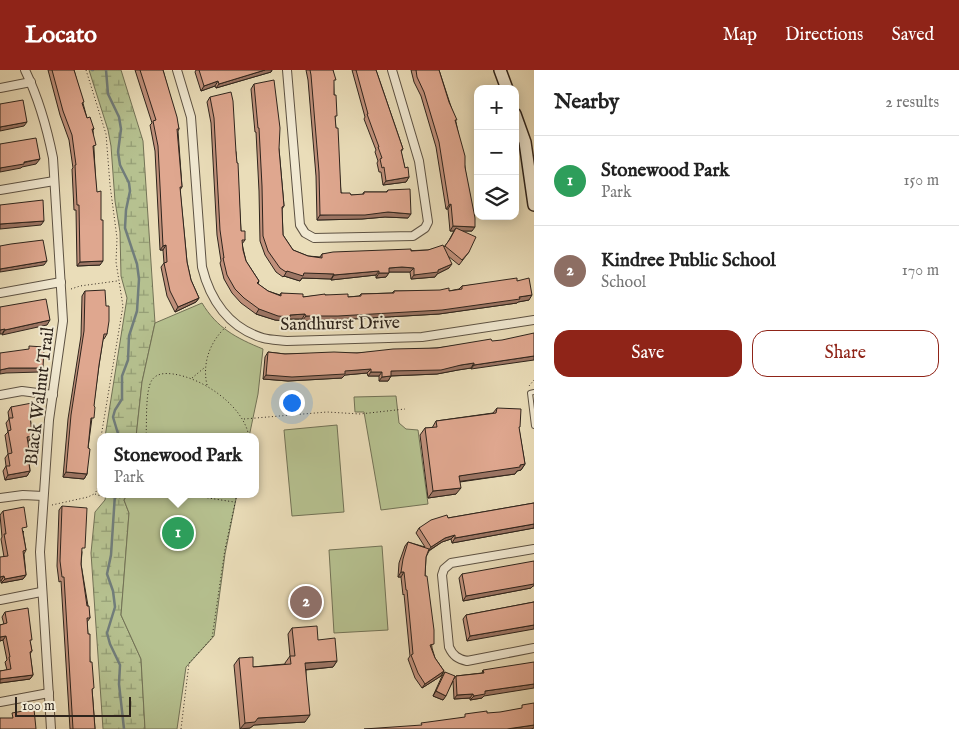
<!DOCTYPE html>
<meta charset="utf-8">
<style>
:root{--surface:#fff;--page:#f6f6f6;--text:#222;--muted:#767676;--line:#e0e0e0;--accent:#8f2418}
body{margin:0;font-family:"IM FELL English",serif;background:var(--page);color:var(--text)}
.controls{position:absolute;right:15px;top:15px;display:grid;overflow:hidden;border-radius:10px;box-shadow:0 2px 12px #0003}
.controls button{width:45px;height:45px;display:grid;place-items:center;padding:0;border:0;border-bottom:1px solid var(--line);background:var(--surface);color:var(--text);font:25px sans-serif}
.scale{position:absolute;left:15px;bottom:12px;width:116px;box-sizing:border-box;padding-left:5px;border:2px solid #2e241c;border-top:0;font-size:14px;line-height:18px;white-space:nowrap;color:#2e241c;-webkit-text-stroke:4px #f1e9d2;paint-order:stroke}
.you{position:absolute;left:291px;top:332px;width:18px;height:18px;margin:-12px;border:4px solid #fff;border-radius:50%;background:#1a73e8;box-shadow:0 0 0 8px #1a73e833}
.badge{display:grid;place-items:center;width:32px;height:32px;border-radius:50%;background:var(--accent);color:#fff;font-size:16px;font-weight:700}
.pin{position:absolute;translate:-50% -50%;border:2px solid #fff;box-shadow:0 1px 5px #0006}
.popup{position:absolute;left:97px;top:363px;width:162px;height:65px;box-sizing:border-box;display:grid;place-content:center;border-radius:10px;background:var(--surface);filter:drop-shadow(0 1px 4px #0005);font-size:16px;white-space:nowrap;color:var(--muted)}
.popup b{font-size:19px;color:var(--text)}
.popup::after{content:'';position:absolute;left:50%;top:100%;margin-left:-10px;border:10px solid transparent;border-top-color:var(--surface)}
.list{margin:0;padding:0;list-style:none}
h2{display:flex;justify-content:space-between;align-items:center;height:65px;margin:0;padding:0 20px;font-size:21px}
h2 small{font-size:16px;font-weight:400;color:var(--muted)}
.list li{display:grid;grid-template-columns:32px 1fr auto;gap:15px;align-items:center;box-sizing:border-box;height:90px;padding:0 20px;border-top:1px solid var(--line)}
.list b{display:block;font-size:19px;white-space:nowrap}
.list p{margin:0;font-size:16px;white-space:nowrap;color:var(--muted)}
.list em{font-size:16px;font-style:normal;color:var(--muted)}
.actions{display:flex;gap:10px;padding:15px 20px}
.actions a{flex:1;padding:11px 0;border:1px solid var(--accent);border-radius:15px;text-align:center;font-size:18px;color:var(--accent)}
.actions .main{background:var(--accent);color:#fff}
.icon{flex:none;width:28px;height:28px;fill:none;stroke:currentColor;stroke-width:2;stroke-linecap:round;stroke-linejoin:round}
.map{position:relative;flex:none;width:534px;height:659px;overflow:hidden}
header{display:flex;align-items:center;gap:30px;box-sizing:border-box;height:70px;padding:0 25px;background:var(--accent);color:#fff}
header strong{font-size:24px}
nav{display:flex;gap:28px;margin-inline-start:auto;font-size:18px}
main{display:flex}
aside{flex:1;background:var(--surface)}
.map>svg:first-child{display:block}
</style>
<header>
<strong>Locato</strong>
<nav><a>Map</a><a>Directions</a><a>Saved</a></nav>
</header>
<main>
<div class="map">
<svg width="534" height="659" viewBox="0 0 534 659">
<defs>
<pattern id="wetland-marsh" width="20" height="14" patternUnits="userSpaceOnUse" patternTransform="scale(1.25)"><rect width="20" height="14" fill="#b6c190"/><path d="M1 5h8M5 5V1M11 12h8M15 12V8" fill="none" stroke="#949d75"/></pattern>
</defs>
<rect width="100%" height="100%" fill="#eaddb9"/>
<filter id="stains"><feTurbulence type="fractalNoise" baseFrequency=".004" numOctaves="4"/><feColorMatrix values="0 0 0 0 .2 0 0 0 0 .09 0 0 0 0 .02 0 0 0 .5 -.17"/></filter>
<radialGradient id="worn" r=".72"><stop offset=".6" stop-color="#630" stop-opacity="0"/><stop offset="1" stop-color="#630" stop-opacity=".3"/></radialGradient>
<g fill="url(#wetland-marsh)" stroke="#727256">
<path d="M89 0H121L143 71 155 253 142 312 136 367H105L127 228 121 206 120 162 115 131 111 76 108 60Z"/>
<path d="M106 424H128L124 430 129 443 121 545 141 589 145 659H103L91 483 95 442 105 430Z"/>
</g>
<g fill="#b6c190" stroke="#727256">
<path d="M202 233C217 258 236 268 263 279L258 324 249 367H136L142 312 155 253Z"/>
<path d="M396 326 399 353 406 359 418 360 428 434 381 440 364 342H355L354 327Z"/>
<path d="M337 355 344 442 292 446 284 360Z"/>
<path d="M128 424H237L225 484 214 566 186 597 177 659H145L141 589 121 545 129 443 124 430Z"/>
<path d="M382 476 388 560 334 563 329 480Z"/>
</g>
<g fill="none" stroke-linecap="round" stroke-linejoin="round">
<g stroke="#717d7b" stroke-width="2.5">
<path d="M92 0H93"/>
<path d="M106 0 108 24 119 47 121 59 118 82 120 95 129 113 130 121 126 140 125 158 137 194 139 209 137 241 129 266 128 290 122 306V329L115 340 113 347 119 367"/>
<path d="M115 424 111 485 107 504 113 521 115 537 107 563 110 574 120 595 119 614 124 659"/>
</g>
<defs>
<path id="lane" d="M534 322 530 323 534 356"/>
<g id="street">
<path d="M25 0C38 27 47 58 53 88L63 251 49 350 40 482 51 659"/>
<path d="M177 0 191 47 202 197C210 230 229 258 263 268 270 270 279 270 287 271L422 267 534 250"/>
<path d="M287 0 300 155 305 163 314 168 413 166 425 158 428 152 419 91 392 0"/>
<path d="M0 18 31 12"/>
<path d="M0 120 54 111"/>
<path d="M0 223 61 212"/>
<path d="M0 325 22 321 53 325"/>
<path d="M0 428 23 425 43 426"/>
<path d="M534 479 451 493 444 499 442 505 449 577C453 586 458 589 467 591L534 578"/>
<path d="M0 530 41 522"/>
<path d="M0 632 49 623"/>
</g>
<g id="secondary">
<path d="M500 0 507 19"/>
<path d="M515 44 525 72 534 135"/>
</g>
</defs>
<use href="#lane" stroke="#5d5243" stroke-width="6"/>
<use href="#street" stroke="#5d5243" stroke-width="10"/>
<use href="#secondary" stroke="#2e241c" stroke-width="14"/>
<g stroke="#2e241c" stroke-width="1" stroke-dasharray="1 2.5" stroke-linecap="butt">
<path d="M86 0 106 64 110 115 117 168 116 192 123 236 101 367"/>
<path d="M71 219 80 216 117 211"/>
<path d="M192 308 204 298"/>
<path d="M207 315C202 293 210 271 227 256"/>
<path d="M529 316 534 310"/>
<path d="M244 349 327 342 360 344 405 339"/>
<path d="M146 367C147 353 145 320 152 310 157 303 165 303 173 304 203 308 244 336 249 367"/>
<path d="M100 376 99 415 95 424C105 428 127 430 136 424"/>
<path d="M194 424 202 427 234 432"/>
<path d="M52 435 88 427 94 424"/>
<path d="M181 659 189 593 212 568 225 479 237 424"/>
</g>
<use href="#lane" stroke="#f1e9d2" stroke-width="4"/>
<use href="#street" stroke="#f1e9d2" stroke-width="8"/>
<use href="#secondary" stroke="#f1e9d2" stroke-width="11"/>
</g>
<g fill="#c0907b" stroke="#2e241c">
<path d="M48 0H74L87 48 94 59 93 60 100 195 77 196 76 140H74L72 99 73 98 69 70 60 45Z"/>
<path d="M135 0H163L179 59 178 61 182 117 180 120 187 192 191 210 199 228 196 232 175 242 167 226 161 197 164 193 163 180H160L155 81 150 55 152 53Z"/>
<path d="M196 0H272L271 2 216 18 215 16 201 21 195 2Z"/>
<path d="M306 0H333L335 48 341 123 351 125H362L364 122H386L388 120 408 148 385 147 362 149 317 150 316 106 308 10Z"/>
<path d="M352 0H376L403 79 401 82 405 98 409 107 406 112 383 115 381 102H379L377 93 378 91 375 82 376 80 364 49 365 47Z"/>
<path d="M411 0H439L456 52 465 97 472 161H463L469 182 459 195 448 186 449 198 437 204 435 207 411 209 410 202H389L386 207 376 208V205L331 210V209L302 208 300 211 284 206 283 207 276 202 265 185 260 171 259 121 256 62H255L251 19 254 14 279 79 284 136 282 139 283 165 293 180 308 186 320 187 322 184 428 180 444 177 448 172 454 161H450L448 139H446L436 77 421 26 414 12Z"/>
<path d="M210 27 236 82 241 161 245 170 242 174 246 191 259 211 258 214 268 221 280 225 281 223 303 227 325 225 348 227 359 226 361 224 392 223 394 221H449L459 219 462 216 517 211 529 230 518 232 517 233 439 244 335 250 302 251V249H288L287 251 275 250 256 244 241 233 232 223 224 209 220 193 221 191 217 165 211 53 207 32Z"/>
<path d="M85 221 107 264 104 269H103L99 295 88 378 87 404 84 409 63 407 68 349 81 266 82 226Z"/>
<path d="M492 271 471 299V298L458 300 437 304 391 306 388 311H379V306H368L367 303 345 305 342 308 288 311 263 309 265 287 268 282 285 284 357 283 437 278Z"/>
<path d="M11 337 34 343 30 347 32 366 28 371V381L30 401 27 406 5 410 3 401 6 396 5 388 8 384 5 365 8 362 6 353 9 349 8 342Z"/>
<path d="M497 338 519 359 525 394 521 400 517 401 515 404 460 412 456 424 428 428 420 365 425 358H432L436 351 493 343Z"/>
<path d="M534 433V458L452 473 451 469 442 472 429 481 426 487 425 506 432 578 435 588 444 601 441 606 422 618 415 608 408 589 410 586 404 524 403 525 401 507H398L399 493 405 476 408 472 425 477 416 463 419 458 448 448Z"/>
<path d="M62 436 82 482 81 494 90 548 87 552 95 659H70L61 511 59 512 57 496 59 440Z"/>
<path d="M3 441 24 462H23L26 480 24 484 26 505 23 509 1 513V511L4 487 1 469 2 467 0 445Z"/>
<path d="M462 504 533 516 531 518 463 531 459 508Z"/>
<path d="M534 532 467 571 463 549 466 545Z"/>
<path d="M5 542 30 572 32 581 30 584 33 605 30 609 0 613V601L7 600 5 592 7 590 3 570 0 571V555L4 554 2 547Z"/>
<path d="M292 558 318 570 337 591 333 597 306 600 305 652 254 655 250 658 240 659 234 595 239 588 253 597 285 594V593L290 586 288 564Z"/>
<path d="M483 600 484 626 482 628 470 630V628L454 629 453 611 443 630 433 626 442 606 445 602 453 610 456 606 482 603Z"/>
</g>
<g fill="#9c7564" stroke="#2e241c">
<path d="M265 0H272L271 2 216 18 219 14Z"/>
<path d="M218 11 215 16 201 21 204 16Z"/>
<path d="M27 52 24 56 0 61V57Z"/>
<path d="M40 89 36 94 22 97 21 98 0 102V98Z"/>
<path d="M409 107 406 112 383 115 386 111Z"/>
<path d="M451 134 448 139H446L449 135Z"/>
<path d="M388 142 411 144 408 148 385 147 362 149 317 150 320 145Z"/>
<path d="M44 151 41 155 0 159V154Z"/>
<path d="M453 156 475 157 472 161H454L456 158 454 161H450Z"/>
<path d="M166 175 163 180H160L163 176Z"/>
<path d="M47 191 44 195 0 202V199Z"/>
<path d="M103 191 100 195 77 196 80 192Z"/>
<path d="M452 194 449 198 437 204 435 207 411 209 414 205 438 200Z"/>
<path d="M402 197 414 198 410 202H386L389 198Z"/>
<path d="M287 201 334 204 331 209 302 208 300 211 284 206Z"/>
<path d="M379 201 376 205 331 210 334 205Z"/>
<path d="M379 203H389L386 207 376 208Z"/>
<path d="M532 225 529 230 518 232 517 233 439 244 335 250 302 251 306 246 519 227Z"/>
<path d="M199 228 196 232 175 242 178 237Z"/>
<path d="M259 239 290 245 305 244 302 249H288L287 251 275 250 256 244Z"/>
<path d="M50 250 47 255 2 265 5 260Z"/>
<path d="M5 259 2 264H0V260Z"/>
<path d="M534 286V290L471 299 474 295Z"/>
<path d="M474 293 471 298 458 300 437 304 388 306 391 301 461 295Z"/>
<path d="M9 298H43L40 302 6 303 0 304V300Z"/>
<path d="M371 299 367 303 345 305 342 308 288 311 263 309 266 305Z"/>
<path d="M371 302H382L379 306H368Z"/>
<path d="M391 306 388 311H379L382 307Z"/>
<path d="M32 366 29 371H24L27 367Z"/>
<path d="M525 394 521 400 517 401 515 404 455 412 459 406Z"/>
<path d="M30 401 27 406 5 410 8 405Z"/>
<path d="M66 402 87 404 84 409 63 407Z"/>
<path d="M461 418 456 424 428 428 433 421Z"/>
<path d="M534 454V458L452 473 455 468Z"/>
<path d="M455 465 451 469 442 472 428 481 431 477 445 468Z"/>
<path d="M401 502H404L401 507H398Z"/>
<path d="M26 505 23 509 1 513 5 509Z"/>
<path d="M4 506 1 511H0V507Z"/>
<path d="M534 512V516H533L531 518 463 531 466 526Z"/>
<path d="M534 555V559L467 571 470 566Z"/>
<path d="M6 566 3 570 0 571V567Z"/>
<path d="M337 591 333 597 301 600 305 593Z"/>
<path d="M444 601 441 606 422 618 425 614Z"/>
<path d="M33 605 30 609 0 613V609Z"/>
<path d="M534 614V618L484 626 482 628 470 630 474 626 485 621Z"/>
<path d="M436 621 446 626 443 630 433 626Z"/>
<path d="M473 624 470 628 454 629 457 625Z"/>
<path d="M310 645 305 652 254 655 250 658 240 659 245 653 258 648Z"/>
<path d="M534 655V658L531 659H507Z"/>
</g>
<g fill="#dfa78f" stroke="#2e241c">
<path d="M52 0H74L84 32 82 33 87 48 90 47 94 59H92L96 75 93 76 97 122 101 121V150H103V191L80 192 79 135H77L75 95H76L72 65 63 41Z"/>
<path d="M140 0H163L177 47 179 59H177L182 117H180L187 192 191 210 199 228 178 237 170 221 164 193 167 192 166 175 163 176 158 76 153 51 156 50Z"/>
<path d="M199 0H265L219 14 218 11 204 16Z"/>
<path d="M310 0H333L336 10H334V25H336L337 46H335L336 58H338L341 123H350L351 125 364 124V122H387L388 120 410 119 411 144 388 142 365 145H320L319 102 311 5Z"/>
<path d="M356 0H376L403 79 401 80 405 98 408 97 409 107 386 111 384 97 382 98 380 89 382 88 378 77H379L367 44H368Z"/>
<path d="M416 0H439L449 32 457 50H455L465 86V97L475 148V157L453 156 451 134 449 135 439 72 424 22 417 7Z"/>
<path d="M274 10 280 58 279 79 284 136 282 137 283 165 293 180 308 186 322 188V184L333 182 411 179V181L428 180 443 175 452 194 438 200V202L414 205V198L402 197 389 198V203H379V201L334 205V204L304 203 303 206 287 201 286 202 280 198 268 181 263 166 262 116 259 58H258L254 14Z"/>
<path d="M231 22 233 31 236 82 237 93H238L241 161H245V170H242L243 180 246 191 259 211 257 213 268 221 281 226V223L303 224V227L325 224V225L348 224V227L361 226V224L394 223V221L440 220 449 218V221L462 219V216L517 208V211L529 208 532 225 519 227 520 229 442 240 338 246H306L305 244 290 245V247L278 246 259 239 244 228 235 219 227 205 223 188H224L220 160 214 48 210 27Z"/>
<path d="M23 30 27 52 0 57V34Z"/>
<path d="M36 68 40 89 24 92V94L0 98V74Z"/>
<path d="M43 130 44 151 0 154V135Z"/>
<path d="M456 158 476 167 469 182 462 190 445 176 450 169Z"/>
<path d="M43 170 47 191 0 199V176L11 174Z"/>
<path d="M105 220 106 236H109V251L107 264H104L99 295 94 336 95 337 94 348H91L88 378 90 379 87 404 66 402 71 345 84 261 85 221Z"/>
<path d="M46 229 50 250 5 260V259L0 260V237Z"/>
<path d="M534 263V286L474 295V293L461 295 441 300 391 301V306L382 307V302H371V299L345 301V304L292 307 266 305 268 282 285 284 334 282 357 283 393 279 437 278 491 269 492 271 502 270Z"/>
<path d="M29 276 44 277 43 298H9L0 300V283L29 279Z"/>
<path d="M32 333 34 343H30L32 366 27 367 29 379H27L30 401 8 405 6 396H10L8 384 12 383 8 361 11 360 9 348H13L11 337Z"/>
<path d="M497 338 521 339 520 357H519L525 394 520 395V397L459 406 461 418 433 421 425 358 437 357 436 351 496 343Z"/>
<path d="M534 433V454L455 468V465L445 468 431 477 419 458 431 450 447 445 448 448Z"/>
<path d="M62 436 87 438 85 478H82L81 494 87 536H89L90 548H87L88 564H90V592H92L94 618 92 619 95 659H73L64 507H62L60 491Z"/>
<path d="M24 437 27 457 22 458 26 480 23 481 26 505 5 509 4 506 0 507V487L8 486 4 464H6L3 441Z"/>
<path d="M408 472 429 479 426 487 425 506H427L434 560V574L430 575 435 588 444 601 425 614 418 603 411 585 413 584 407 520H406L404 502H401L403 489Z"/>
<path d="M534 491V514L466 526 462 504Z"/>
<path d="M534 532V555L470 566 466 545Z"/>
<path d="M28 538 32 570H30L32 581 30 582 33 605 0 609V601L11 599 9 587H10L6 566 0 567V555L7 553 5 542Z"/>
<path d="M317 556 318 570 335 568 337 591 305 593 310 645 258 648 255 652 245 653 239 588 253 587V597L291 594 290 586H295L292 558Z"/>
<path d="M534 592V614L485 621V624L474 626 473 624 457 625 456 606 484 603 483 600Z"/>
<path d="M445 602 455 606 446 626 436 621Z"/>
<path d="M534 633V655L507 659H364L422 655 421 653 465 647V644L487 641V643L500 642 522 638V635Z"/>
<path d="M34 639 36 659H0V648H13L12 643Z"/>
</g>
<g text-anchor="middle" stroke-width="4" stroke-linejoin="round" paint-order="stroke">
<g font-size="18" fill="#2e241c" stroke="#f1e9d2">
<text transform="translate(340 253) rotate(-1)" y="6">Sandhurst Drive</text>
<text transform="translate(39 326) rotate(-83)" y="6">Black Walnut Trail</text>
</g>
</g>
<rect width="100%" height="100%" filter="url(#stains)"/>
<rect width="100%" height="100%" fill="url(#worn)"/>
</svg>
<div class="controls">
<button>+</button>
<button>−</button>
<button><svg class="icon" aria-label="layers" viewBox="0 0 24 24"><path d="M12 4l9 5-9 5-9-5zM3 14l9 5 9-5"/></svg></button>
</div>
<div class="scale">100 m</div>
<div class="you"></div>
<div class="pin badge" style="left:178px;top:463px;background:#2e9e5b">1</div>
<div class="popup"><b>Stonewood Park</b>Park</div>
<div class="pin badge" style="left:306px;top:532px;background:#8d6e63">2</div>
</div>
<aside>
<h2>Nearby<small>2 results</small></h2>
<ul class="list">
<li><span class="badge" style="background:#2e9e5b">1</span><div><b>Stonewood Park</b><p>Park</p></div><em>150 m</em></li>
<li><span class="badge" style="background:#8d6e63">2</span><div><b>Kindree Public School</b><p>School</p></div><em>170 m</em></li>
</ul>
<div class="actions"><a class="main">Save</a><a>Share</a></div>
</aside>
</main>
